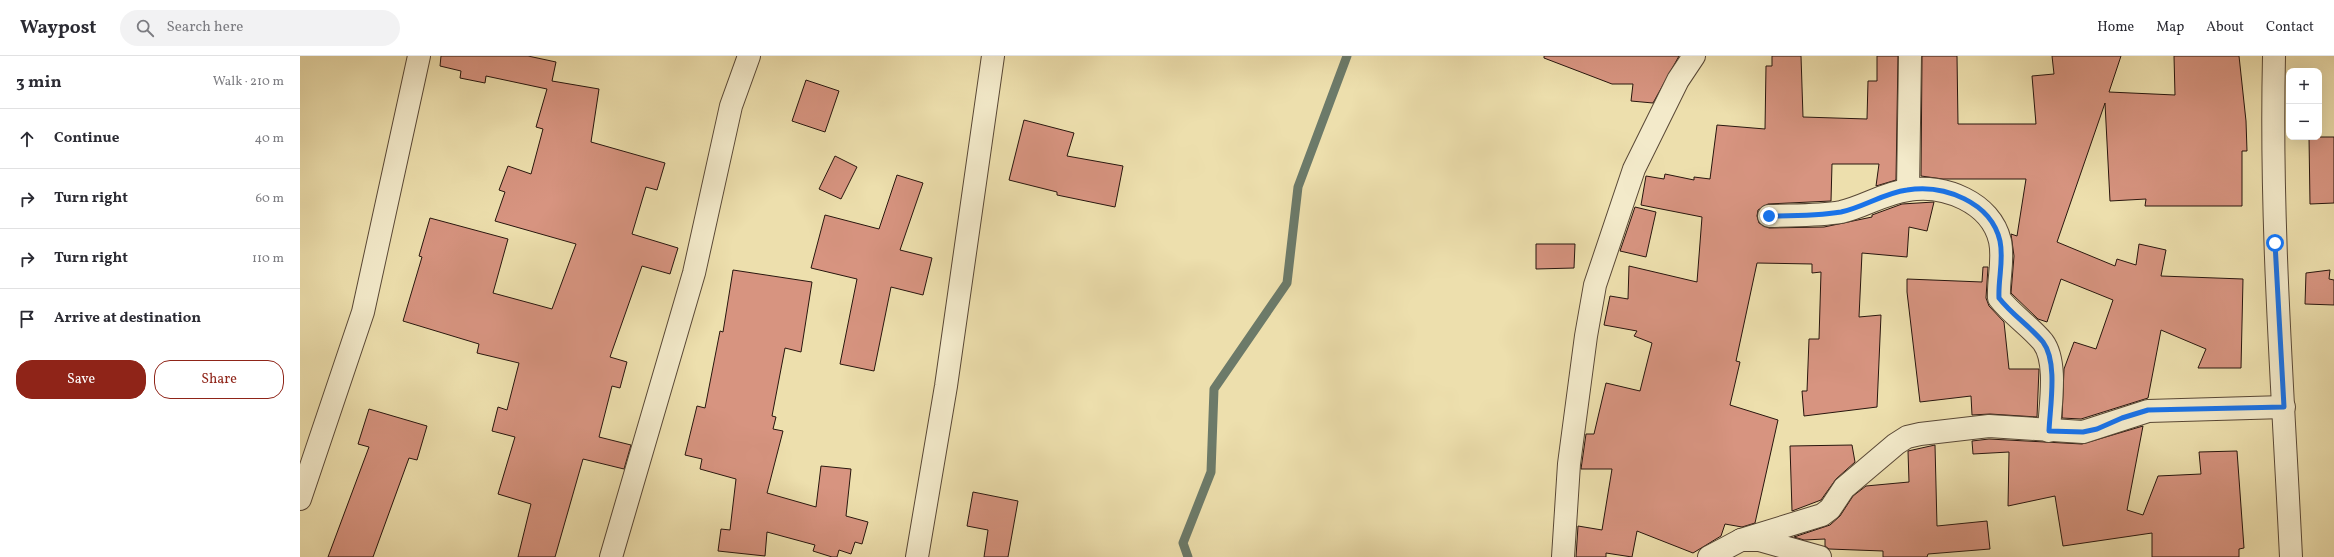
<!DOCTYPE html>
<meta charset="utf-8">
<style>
:root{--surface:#fff;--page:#f2f2f3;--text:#2b2b33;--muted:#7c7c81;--line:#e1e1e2;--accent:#8f2418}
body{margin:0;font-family:Vollkorn,serif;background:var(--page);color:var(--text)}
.controls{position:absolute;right:12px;top:12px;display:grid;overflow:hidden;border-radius:8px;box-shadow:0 4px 16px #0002}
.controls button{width:36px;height:36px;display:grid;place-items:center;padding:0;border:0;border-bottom:1px solid var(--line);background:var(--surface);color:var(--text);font:20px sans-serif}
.stop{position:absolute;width:12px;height:12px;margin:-9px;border:3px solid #1a73e8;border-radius:50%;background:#fff}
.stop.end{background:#1a73e8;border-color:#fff;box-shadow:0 1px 4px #0008}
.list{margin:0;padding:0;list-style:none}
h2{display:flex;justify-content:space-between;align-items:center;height:52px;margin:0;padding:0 16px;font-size:17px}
h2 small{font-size:13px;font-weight:400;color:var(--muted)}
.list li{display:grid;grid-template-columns:26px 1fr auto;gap:12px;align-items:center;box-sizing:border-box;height:60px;padding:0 16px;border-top:1px solid var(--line)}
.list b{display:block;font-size:15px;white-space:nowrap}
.list em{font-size:13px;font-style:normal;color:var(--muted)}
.actions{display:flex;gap:8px;padding:12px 16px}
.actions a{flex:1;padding:9px 0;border:1px solid var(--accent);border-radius:16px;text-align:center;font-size:14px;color:var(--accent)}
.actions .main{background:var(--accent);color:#fff}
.icon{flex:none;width:22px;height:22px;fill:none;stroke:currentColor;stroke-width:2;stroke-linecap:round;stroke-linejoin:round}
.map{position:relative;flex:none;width:2034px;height:501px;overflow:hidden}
header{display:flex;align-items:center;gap:24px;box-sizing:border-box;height:56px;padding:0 20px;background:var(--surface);border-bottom:1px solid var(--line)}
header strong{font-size:19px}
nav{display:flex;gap:22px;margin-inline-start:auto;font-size:14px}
.search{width:280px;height:36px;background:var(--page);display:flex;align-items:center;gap:10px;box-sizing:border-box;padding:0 14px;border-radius:22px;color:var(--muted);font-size:15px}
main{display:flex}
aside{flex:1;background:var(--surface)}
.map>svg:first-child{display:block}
</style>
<header>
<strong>Waypost</strong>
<div class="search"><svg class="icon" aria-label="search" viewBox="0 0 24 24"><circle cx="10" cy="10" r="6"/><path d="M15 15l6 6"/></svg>Search here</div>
<nav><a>Home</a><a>Map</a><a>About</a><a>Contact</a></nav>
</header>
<main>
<aside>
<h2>3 min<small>Walk · 210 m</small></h2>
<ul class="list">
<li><svg class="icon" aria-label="ahead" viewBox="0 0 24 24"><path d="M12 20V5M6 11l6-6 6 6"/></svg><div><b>Continue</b></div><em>40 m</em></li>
<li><svg class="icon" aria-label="right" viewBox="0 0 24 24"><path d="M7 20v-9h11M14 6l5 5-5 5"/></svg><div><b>Turn right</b></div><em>60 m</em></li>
<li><svg class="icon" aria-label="right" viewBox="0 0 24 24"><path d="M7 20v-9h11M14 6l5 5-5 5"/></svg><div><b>Turn right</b></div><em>110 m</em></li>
<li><svg class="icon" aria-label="arrive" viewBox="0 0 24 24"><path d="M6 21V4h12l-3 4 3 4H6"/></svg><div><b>Arrive at destination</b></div></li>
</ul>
<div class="actions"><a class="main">Save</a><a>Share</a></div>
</aside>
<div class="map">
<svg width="2034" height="501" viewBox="0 0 2034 501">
<rect width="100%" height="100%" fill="#eddfad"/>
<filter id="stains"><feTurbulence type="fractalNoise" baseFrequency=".005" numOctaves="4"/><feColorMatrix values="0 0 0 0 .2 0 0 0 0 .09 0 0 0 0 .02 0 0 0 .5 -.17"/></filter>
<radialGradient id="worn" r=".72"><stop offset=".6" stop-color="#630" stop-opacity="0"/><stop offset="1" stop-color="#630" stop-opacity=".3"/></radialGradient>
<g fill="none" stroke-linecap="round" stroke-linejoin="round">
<path stroke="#6c7a69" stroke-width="9" d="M888 501 883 487 911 416 914 333 987 227 998 131 1047 0"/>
</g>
<g fill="#d79480" stroke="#28160e">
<path d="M141 0H228L256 6 252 25 299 33 291 86 365 107 357 134 346 131 332 178 378 192 370 218 342 210 310 301 327 306 320 332 312 330 299 381 331 389 324 413 283 403 255 501H218L231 448 198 438 215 381 192 375 198 351 207 354 219 307 177 297 179 288 103 265 122 201 119 200 130 162 208 183 193 237 252 253 276 188 195 165 205 136 199 134 208 110 231 118 243 73 236 71 247 33 186 20 185 27 160 22 161 15 140 10Z"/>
<path d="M1244 0H1379L1353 47 1331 45 1333 28H1312L1244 2Z"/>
<path d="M1472 0H1501L1503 61 1567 63 1568 25H1577V0H1598L1596 124 1576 130 1579 108H1532L1531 145 1468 148 1458 154 1457 160 1459 167 1469 172 1524 171 1572 161V159L1602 148 1634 146 1627 175 1609 171 1607 201 1562 197 1559 261 1581 259 1577 351 1504 360 1502 335H1507L1509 283H1519L1521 216 1512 217V208L1457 207 1436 305 1440 306 1430 349 1478 364 1455 467 1442 471 1425 468 1421 480 1393 497 1337 475 1332 501 1306 497V501H1276L1278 470 1302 474 1312 413H1281L1286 378H1294L1306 327 1340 335 1352 287 1334 280 1337 275 1304 269 1310 240 1328 243 1329 210 1397 226 1402 161 1341 149 1346 120 1364 123 1365 118 1394 124V121L1410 123 1417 69 1465 73 1466 10H1472Z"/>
<path d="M1622 0H1657L1658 68H1736L1732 20 1754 18 1752 0H1821L1809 36 1875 39 1874 0H1939L1946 65 1947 95H1942V150H1845L1846 143 1810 145 1805 47 1757 186 1815 210 1817 203 1836 209 1839 188 1866 194 1861 220 1943 223 1941 312H1898L1906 293 1861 274 1848 342 1781 363 1762 362 1764 313 1774 286 1796 293 1813 244 1761 223 1747 266 1738 263 1711 237 1714 200 1711 178 1717 180 1726 123H1643L1621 120Z"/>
<path d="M506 24 539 35 525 76 492 65Z"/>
<path d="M724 64 774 77 767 100 823 110 815 151 757 139V136L709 124Z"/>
<path d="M2009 81H2034V147L2010 148Z"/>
<path d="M535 100 557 111 541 143 519 133Z"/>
<path d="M597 119 623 127 600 194 632 202 623 239 591 231 574 315 540 308 557 223 511 212 525 159 579 173Z"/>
<path d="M1335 151 1356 156 1346 201 1320 195Z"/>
<path d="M1236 188H1275L1274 212 1236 213Z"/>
<path d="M1683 211H1688L1686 242 1689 250 1704 266 1709 313H1739L1737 361 1690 358 1672 359 1671 340 1620 346 1607 236V223L1682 226Z"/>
<path d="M433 214 512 226 501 296 485 292 472 360 476 361 473 373 483 375 467 437 516 451 521 410 551 413 546 460 568 466 562 488 555 486 551 498 539 494 537 501H532L513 495 515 489 467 476 465 500 418 495 421 473 430 474 436 423 400 413 402 403 385 399 397 350 405 352 420 275 423 276Z"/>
<path d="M2030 214 2029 223 2034 224V249L2005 248 2006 217Z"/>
<path d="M69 353 127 370 117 404 109 402 73 501H28L69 391 58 388Z"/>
<path d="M1843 370 1827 454 1843 459 1858 420 1901 418 1899 396 1937 395 1944 492 1939 493V501H1852V477L1763 490 1755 440 1708 450 1709 396 1673 398 1672 385 1689 383 1782 388Z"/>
<path d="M1552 389 1555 406 1536 423 1521 444 1492 455 1490 390Z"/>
<path d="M1635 389 1637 470 1687 465 1690 493 1628 498 1627 501H1583V495L1529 493 1525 490V483L1504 484 1494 481 1530 469 1540 460 1553 440 1566 430 1609 426 1608 395Z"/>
<path d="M673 436 718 445 708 501H684L688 474 667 470Z"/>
</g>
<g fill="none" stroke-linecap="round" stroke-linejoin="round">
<defs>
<g id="minor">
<path d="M1608 134 1610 0"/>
<path d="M1469 160C1493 159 1518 160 1541 156 1564 151 1584 137 1608 134 1644 128 1691 146 1700 185 1704 204 1698 223 1699 242 1712 259 1730 270 1743 286 1758 306 1750 350 1749 375"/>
<path d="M0 443 63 256 119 0"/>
<path d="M1441 484 1522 459 1530 453 1544 432 1596 388 1607 381 1620 378 1689 370 1783 376 1848 355 1984 351"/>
<path d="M311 501 394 217 431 50 449 0"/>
<path d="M617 501 646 330 693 0"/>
<path d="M1263 501 1269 408 1286 280 1295 229 1334 113 1378 24 1394 0"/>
<path d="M1409 501 1441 484H1459L1520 501"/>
</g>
<path id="tertiary" d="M1974 0C1970 167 1983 334 1991 501"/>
</defs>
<use href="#minor" stroke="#594836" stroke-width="24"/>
<use href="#tertiary" stroke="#594836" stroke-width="24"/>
<use href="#minor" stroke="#f3eaca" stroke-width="22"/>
<use href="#tertiary" stroke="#f3eaca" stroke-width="22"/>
</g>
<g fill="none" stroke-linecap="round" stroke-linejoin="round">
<path stroke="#1a73e8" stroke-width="5" d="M1469 160C1493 160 1518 160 1541 156 1564 151 1584 137 1607 134 1644 128 1691 146 1700 185 1704 204 1698 223 1699 242 1712 259 1730 270 1743 286 1758 306 1750 350 1749 375L1783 376 1797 373 1822 362 1848 354 1984 351 1975 187"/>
</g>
<rect width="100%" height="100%" filter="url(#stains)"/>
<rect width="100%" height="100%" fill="url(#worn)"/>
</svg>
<div class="controls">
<button>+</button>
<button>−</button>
</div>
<div class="stop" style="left:1975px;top:187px"></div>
<div class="stop end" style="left:1469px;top:160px"></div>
</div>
</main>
